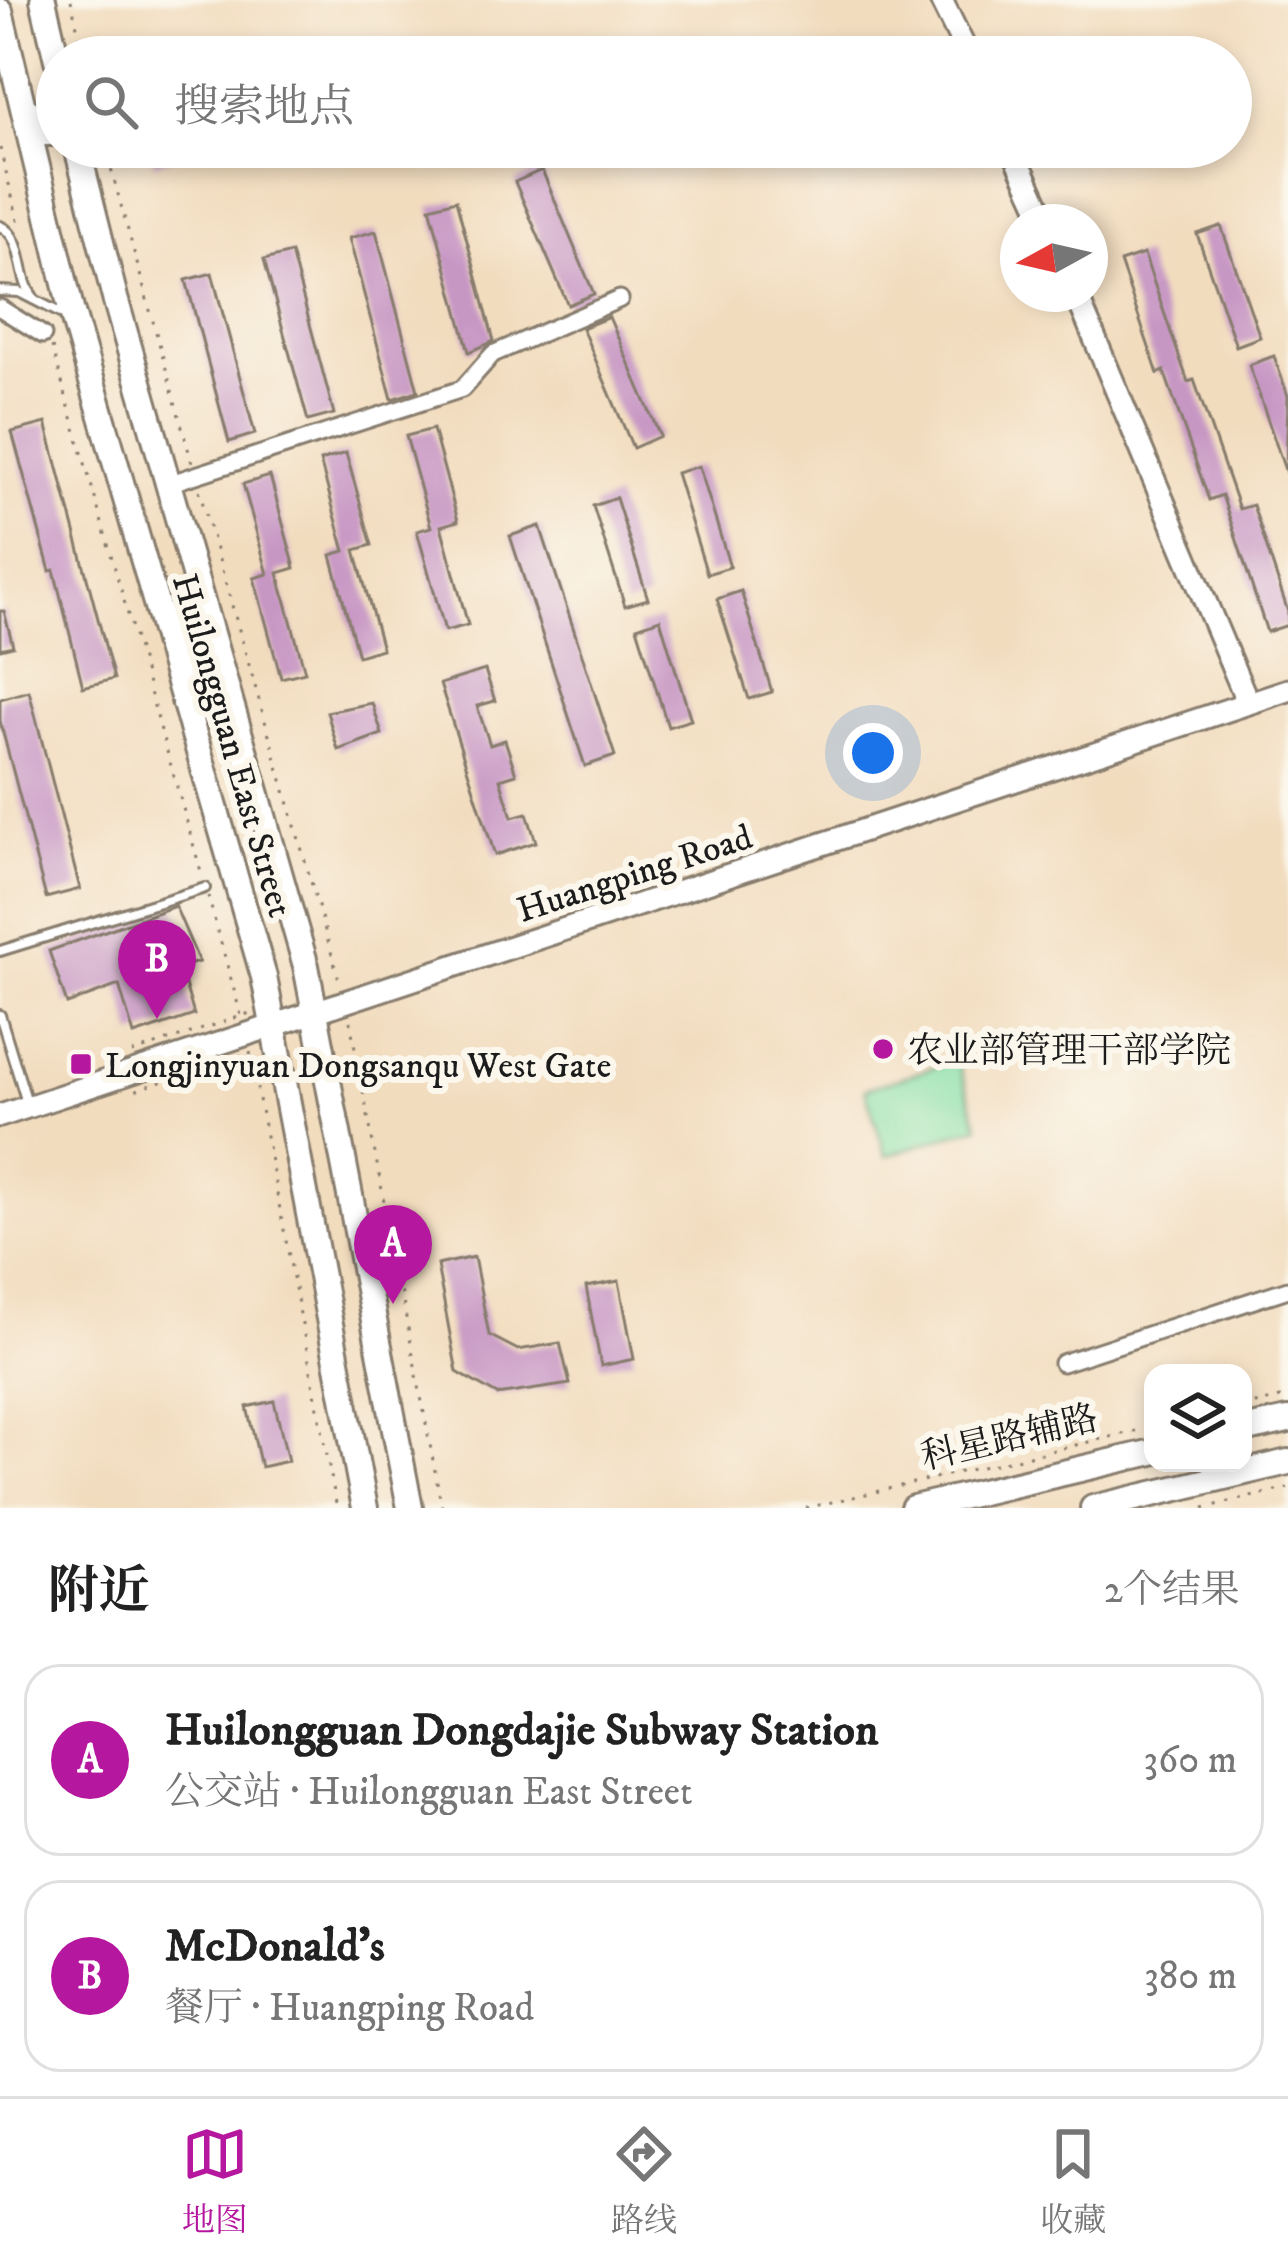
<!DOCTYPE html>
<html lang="zh">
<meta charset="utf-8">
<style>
:root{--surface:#fff;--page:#f2f2f2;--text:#222;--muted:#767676;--line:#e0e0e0;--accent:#b5179e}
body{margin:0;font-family:"IM FELL DW Pica","Noto Serif SC",serif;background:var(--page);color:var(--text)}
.controls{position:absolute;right:36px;bottom:36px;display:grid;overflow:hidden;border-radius:24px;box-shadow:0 6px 18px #0003}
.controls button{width:108px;height:108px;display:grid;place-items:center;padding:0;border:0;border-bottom:3px solid var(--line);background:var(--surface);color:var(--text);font:60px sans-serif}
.compass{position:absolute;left:1000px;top:204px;width:108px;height:108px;border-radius:50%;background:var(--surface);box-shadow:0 6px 18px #0003;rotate:262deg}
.you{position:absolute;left:873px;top:753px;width:42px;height:42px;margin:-30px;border:9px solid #fff;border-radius:50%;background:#1a73e8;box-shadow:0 0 0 18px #1a73e833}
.badge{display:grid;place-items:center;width:78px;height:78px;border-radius:50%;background:var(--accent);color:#fff;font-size:39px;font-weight:700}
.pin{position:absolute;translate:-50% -99px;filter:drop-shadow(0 3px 6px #0008)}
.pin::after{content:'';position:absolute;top:63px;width:42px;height:36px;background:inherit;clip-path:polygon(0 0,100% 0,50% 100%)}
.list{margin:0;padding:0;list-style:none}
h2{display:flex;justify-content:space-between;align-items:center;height:156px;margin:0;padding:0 48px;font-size:51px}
h2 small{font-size:39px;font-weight:400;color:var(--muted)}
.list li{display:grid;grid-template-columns:78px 1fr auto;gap:36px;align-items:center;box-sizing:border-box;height:192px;margin:0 24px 24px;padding:0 24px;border:3px solid var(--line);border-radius:36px}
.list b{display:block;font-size:45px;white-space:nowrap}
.list p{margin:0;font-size:39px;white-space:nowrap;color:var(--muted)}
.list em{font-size:39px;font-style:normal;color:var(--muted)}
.icon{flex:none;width:66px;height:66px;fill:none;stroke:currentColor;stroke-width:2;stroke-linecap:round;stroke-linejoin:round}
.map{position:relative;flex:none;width:1288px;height:1508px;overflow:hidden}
.search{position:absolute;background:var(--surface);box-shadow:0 6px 18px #0003;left:36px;right:36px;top:36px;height:132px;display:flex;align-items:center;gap:30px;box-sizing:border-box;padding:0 42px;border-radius:66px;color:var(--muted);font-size:45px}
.sheet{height:588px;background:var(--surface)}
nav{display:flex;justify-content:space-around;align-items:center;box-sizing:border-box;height:168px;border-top:3px solid var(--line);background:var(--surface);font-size:33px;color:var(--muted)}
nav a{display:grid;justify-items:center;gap:6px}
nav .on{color:var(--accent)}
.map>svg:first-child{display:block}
</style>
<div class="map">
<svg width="1288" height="1508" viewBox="0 0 1288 1508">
<rect width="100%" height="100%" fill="#fbf7ec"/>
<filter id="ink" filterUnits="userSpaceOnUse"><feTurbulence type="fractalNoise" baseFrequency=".00833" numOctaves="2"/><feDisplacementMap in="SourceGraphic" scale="24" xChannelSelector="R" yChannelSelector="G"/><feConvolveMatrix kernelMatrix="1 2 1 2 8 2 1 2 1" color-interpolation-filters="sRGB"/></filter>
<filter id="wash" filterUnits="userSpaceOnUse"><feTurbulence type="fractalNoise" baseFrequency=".004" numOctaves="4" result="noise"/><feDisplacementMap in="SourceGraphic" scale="48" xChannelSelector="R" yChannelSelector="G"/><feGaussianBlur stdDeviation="2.7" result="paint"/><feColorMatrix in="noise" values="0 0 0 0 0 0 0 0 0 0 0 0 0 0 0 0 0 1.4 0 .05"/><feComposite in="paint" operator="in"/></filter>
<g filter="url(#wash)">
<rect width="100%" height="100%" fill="#f2dcbe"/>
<path fill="#85dfa5" stroke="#507e60" stroke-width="3" d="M957 1060 979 1126 886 1156 865 1089Z"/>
<g id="blocks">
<g fill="#c797c4">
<path d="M151 147H200L201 150 154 164Z"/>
<path d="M542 170 594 294 568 305 515 182Z"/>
<path d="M456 200 494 341 469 352 430 207Z"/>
<path d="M1221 226 1260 337 1236 346 1197 234Z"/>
<path d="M376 231 418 391 392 399 349 238Z"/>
<path d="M291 253 334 414 308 421 264 260Z"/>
<path d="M1144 254 1188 382 1194 380 1239 509 1253 505 1288 612V625L1267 632 1222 495 1209 500 1164 371 1158 374 1120 262Z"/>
<path d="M212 273 255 434 229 442 186 280Z"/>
<path d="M609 317 660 436 633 448 582 328Z"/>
<path d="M1274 356 1288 396 1286 473 1249 365Z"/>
<path d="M46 423 114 679 83 687 54 570 50 571 12 432Z"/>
<path d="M433 429 458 521 441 526 468 625 445 631 417 531 431 527 406 436Z"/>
<path d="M346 453 372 545 355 550 382 649 358 656 331 555 345 551 320 461Z"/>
<path d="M699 466 730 567 707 574 676 473Z"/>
<path d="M270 476 295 568 278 573 305 672 281 678 254 578 268 574 243 484Z"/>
<path d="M616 498 648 599 625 606 593 506Z"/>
<path d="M540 526 615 756 585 766 510 536Z"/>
<path d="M741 591 772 692 749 699 717 599Z"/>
<path d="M0 611H4L13 646 0 649Z"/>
<path d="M660 619 691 720 668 727 637 627Z"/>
<path d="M485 670 495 701 477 706 490 745 505 740 516 774 500 779 512 817 527 813 536 842 495 855 440 684Z"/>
<path d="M29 691 80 889 46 898 0 721V699Z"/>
<path d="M372 703 382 734 338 750 327 712Z"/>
<path d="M175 906 199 962 180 967 194 1015 134 1035 119 985 67 1004 49 951Z"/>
<path d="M474 1257 489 1335 518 1350 560 1343 570 1384 497 1395 457 1372 437 1265Z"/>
<path d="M619 1281 634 1359 601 1366 586 1287Z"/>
<path d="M274 1401 288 1461 261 1467 247 1407Z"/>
</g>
</g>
</g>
<g filter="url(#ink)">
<use href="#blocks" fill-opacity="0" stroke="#877c6d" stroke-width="3"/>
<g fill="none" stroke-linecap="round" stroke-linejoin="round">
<defs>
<g id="lane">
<path d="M0 226C25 237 17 276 33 297"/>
<path d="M0 291 19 292 64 315"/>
<path d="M0 951 205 888"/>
<path d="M0 1015 28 1106"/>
</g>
<g id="street">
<path d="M0 308 43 335"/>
<path d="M168 484 462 389 493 354 620 299"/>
<path d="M1062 1363 1288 1289"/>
</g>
<g id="secondary">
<path d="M941 0 969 57"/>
<path d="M1012 147 1046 222"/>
<path d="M1076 294 1248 703"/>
<path d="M0 1116 1288 690"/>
</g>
<g id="primary">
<path d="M43 0 57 60"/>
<path d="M0 11 71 309 264 977 365 1508"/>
<path d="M29 112 41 133H57"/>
<path d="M77 147 115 298 306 966 410 1508"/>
<path d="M1243 1430 1288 1420"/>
<path d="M913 1508 1153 1452"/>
<path d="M1093 1508 1288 1462"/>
</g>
</defs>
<use href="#lane" stroke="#877c6d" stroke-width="14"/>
<use href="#street" stroke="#877c6d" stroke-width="21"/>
<use href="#secondary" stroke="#877c6d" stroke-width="27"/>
<use href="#primary" stroke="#877c6d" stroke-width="30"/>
<g stroke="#877c6d" stroke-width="3" stroke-dasharray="3 9" stroke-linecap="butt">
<path d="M71 0 84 57"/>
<path d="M105 147 192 463"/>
<path d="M0 148 20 228"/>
<path d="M52 347 202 875"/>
<path d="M199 490 340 983"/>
<path d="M208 896 242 1019"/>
<path d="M350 1021 442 1508"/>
<path d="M250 1052 337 1508"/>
<path d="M132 1053 253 1012"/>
<path d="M136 1090 247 1054"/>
<path d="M1243 1407 1288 1396"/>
<path d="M806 1508 1153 1427"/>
<path d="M1204 1508 1288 1488"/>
</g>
<use href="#lane" stroke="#fff" stroke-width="8"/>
<use href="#street" stroke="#fff" stroke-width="15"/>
<use href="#secondary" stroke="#fff" stroke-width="21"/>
<use href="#primary" stroke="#fff" stroke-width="24"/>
</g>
</g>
<g fill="#b5179e" stroke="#fbf7ec" stroke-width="4.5">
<circle cx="883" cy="1049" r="12"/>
<rect x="69" y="1052" width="24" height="24" rx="6"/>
</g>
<g text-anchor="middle" stroke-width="12" stroke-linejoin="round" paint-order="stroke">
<g font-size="36" fill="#1c1c1c" stroke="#fbf7ec">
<text transform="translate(234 745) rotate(74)" y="13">Huilongguan East Street</text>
<text transform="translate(634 872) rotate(-18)" y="13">Huangping Road</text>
<text transform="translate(1009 1436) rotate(-13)" y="13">科星路辅路</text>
</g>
<g font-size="36" fill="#1c1c1c" stroke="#fbf7ec" text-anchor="start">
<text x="907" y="1062">农业部管理干部学院</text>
<text x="105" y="1077">Longjinyuan Dongsanqu West Gate</text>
</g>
</g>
</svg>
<div class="controls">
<button><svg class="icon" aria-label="layers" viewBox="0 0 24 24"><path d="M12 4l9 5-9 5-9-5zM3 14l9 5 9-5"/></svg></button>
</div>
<svg class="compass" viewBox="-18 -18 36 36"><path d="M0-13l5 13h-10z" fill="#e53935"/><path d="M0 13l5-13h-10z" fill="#767676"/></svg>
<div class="you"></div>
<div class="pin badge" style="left:393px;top:1304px">A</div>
<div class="pin badge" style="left:157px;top:1019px">B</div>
<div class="search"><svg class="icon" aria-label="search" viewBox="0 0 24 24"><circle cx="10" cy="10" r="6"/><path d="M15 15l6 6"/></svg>搜索地点</div>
</div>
<section class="sheet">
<h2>附近<small>2个结果</small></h2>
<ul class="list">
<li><span class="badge">A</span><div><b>Huilongguan Dongdajie Subway Station</b><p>公交站 · Huilongguan East Street</p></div><em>360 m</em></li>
<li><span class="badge">B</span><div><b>McDonald's</b><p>餐厅 · Huangping Road</p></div><em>380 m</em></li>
</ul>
</section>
<nav>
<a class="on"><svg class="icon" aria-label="map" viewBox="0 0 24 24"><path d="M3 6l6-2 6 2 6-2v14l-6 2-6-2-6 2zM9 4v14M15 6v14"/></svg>地图</a>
<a><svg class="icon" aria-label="directions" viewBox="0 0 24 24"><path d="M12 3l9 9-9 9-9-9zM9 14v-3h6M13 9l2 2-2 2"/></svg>路线</a>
<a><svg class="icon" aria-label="saved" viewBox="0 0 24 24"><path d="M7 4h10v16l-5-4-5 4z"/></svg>收藏</a>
</nav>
